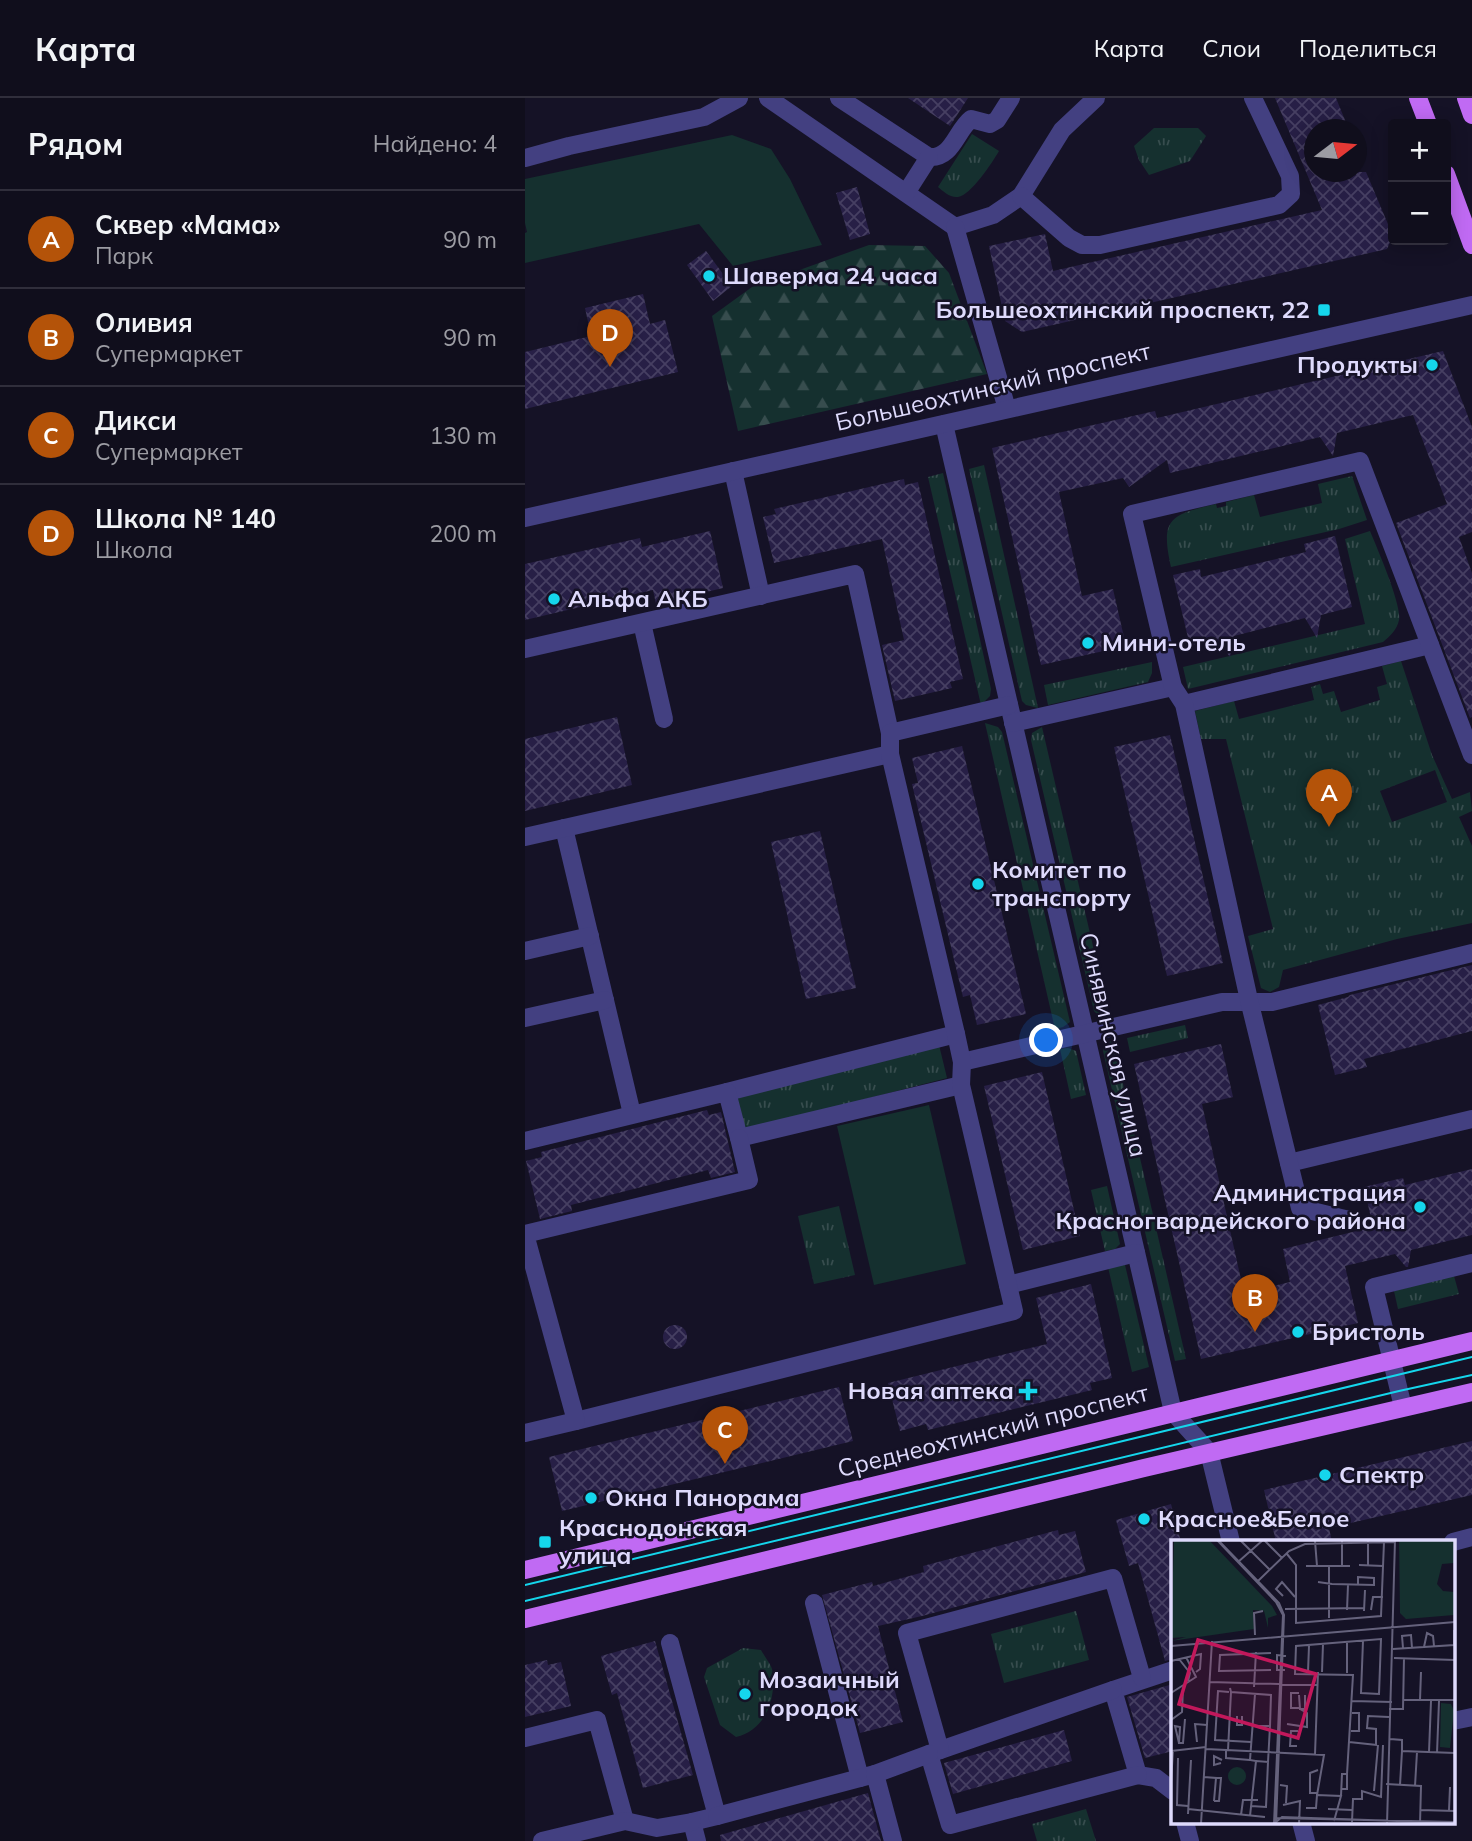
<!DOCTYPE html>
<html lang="ru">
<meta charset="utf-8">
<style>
:root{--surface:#100e1c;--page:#191725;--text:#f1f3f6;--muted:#9c9ca3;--line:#302e3b;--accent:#b45309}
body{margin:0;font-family:Mulish,sans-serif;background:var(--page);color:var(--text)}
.controls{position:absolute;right:21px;top:21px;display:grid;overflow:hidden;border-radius:7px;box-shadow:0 4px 18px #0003}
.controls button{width:63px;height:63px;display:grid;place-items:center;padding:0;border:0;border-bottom:2px solid var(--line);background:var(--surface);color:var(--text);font:35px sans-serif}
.compass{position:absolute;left:779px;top:21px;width:63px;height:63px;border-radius:50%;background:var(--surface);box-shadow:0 4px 18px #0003;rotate:74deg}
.you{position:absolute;left:522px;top:943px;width:24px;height:24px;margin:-18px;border:5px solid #fff;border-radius:50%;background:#1a73e8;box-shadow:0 0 0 10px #1a73e833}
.badge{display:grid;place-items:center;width:46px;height:46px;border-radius:50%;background:var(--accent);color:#fff;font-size:23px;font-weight:700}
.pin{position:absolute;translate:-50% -58px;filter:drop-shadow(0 2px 4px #0008)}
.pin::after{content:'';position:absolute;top:37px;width:24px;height:21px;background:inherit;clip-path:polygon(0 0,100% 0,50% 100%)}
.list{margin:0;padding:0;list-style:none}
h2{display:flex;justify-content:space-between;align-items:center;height:91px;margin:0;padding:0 28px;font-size:30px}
h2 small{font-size:23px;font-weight:400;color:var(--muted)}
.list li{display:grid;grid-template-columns:46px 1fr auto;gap:21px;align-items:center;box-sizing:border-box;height:98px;padding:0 28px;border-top:2px solid var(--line)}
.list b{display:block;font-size:26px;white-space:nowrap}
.list p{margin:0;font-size:23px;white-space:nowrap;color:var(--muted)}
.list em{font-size:23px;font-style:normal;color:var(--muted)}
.map{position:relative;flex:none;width:947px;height:1743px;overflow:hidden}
header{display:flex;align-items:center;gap:42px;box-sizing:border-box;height:98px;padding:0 35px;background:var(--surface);border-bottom:2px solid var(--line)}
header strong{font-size:33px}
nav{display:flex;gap:38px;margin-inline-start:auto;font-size:24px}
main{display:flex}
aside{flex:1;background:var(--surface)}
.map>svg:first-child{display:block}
</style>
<header>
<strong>Карта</strong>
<nav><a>Карта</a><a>Слои</a><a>Поделиться</a></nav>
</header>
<main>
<aside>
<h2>Рядом<small>Найдено: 4</small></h2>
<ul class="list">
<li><span class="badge">A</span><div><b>Сквер «Мама»</b><p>Парк</p></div><em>90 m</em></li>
<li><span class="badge">B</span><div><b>Оливия</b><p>Супермаркет</p></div><em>90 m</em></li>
<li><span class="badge">C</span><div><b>Дикси</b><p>Супермаркет</p></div><em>130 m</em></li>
<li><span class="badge">D</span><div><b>Школа № 140</b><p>Школа</p></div><em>200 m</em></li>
</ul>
</aside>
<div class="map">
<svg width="947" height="1743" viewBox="0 0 947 1743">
<defs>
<pattern id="grass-tufts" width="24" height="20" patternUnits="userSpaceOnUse" patternTransform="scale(1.75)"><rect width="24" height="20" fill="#15302f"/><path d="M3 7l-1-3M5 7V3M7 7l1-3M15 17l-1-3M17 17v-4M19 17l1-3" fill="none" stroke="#374d4e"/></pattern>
<pattern id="forest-firs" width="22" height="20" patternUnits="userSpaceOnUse" patternTransform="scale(1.75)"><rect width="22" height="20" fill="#15302f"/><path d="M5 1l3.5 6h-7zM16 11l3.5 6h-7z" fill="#374d4e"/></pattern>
<pattern id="building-cross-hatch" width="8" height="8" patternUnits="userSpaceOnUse" patternTransform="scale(1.75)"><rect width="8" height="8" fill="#271f46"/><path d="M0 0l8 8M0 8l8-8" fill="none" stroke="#463f62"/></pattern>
</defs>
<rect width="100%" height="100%" fill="#151226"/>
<g fill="url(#grass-tufts)" fill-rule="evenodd">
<path d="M629 30H673L681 38 665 63 624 77 614 62 609 48Z"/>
<path d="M447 36 474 53C467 65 446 97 433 99 425 100 418 93 413 89Z"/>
<path d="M459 367 513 610 501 607 497 603 444 371Z"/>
<path d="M418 375 466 591 465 598 456 607 403 379Z"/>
<path d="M827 378 842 422 814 431 646 469C635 420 645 417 691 406L692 410 701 408V404L729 397 735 419 797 405 793 386Z"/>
<path d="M845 433C852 450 877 507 874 522 872 532 865 538 858 544L663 591 658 569 840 526 820 441Z"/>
<path d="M876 563 907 657 927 701 945 694 947 713 934 719 947 748V825L872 841 758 872 754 889 745 894 736 890 723 838 748 831 701 641H676L670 613 709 603 714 621 789 602 786 589 795 586 798 596 809 593 816 614 855 602 852 589 862 586 857 568ZM910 672 922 704 867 724 855 693Z"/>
<path d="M627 564V575L623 584 523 607 519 587Z"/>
<path d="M460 625 473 629 477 634 545 924 538 929 530 931Z"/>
<path d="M517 629 584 917 572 916 569 913 506 642 507 635Z"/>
<path d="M660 927 663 940 605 954 602 940Z"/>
<path d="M588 942 661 1261 650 1263 578 953 579 947Z"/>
<path d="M414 947 422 980 217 1033 209 1000Z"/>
<path d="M543 950 551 953 561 997 546 1001 535 951Z"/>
<path d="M582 1088 595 1146 590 1151 580 1153 566 1092Z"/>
<path d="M314 1108 330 1177 289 1186 273 1118Z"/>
<path d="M594 1166 600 1167 624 1269 607 1274 583 1169Z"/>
<path d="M929 1178 934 1196 873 1211 869 1193Z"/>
<path d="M551 1513 564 1562 479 1585 466 1536Z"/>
<path d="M218 1550 236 1552C239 1558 245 1565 247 1571 252 1600 241 1632 211 1639L195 1627 179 1579 182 1570Z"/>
<path d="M561 1711 571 1743H512L507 1726Z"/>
</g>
<path fill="url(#forest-firs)" d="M344 147 400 148 424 175 462 276 213 333 187 218 227 189Z"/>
<g fill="#15302f">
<path d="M207 37 246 51 265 81 297 147 208 168 174 126 0 165V135L2 134 0 125V81Z"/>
<path d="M404 1007 441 1166 349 1187 312 1028Z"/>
</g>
<g fill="url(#building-cross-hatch)">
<path d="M383 0H443L425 28Z"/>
<path d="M750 0H811L824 32H789V74H841L868 138 862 151 497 234 480 223 464 148 520 136 528 173 797 112Z"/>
<path d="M332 89 345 136 325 142 311 95Z"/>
<path d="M181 153 207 188 188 203 162 167Z"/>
<path d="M118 196 125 226 140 222 153 274 0 311V254L66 238 60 210Z"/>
<path d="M918 253 947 329V434L934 439 947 475V619L945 620 871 425 922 406 888 317 812 335 808 358 795 339 645 375 642 362 604 389 598 380 534 394 557 498 588 491 601 548 516 567 467 350 630 313 632 320Z"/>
<path d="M379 381 380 387 393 384 438 581 425 584 427 590 370 603 357 547 379 542 357 441 249 465 238 419 251 416 249 411Z"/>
<path d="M185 433 198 490 131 506 128 492 0 522V466L115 440 117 449Z"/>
<path d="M810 438 827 509 796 517 792 540 780 520 709 538 705 559 692 541 665 548 648 477 675 471 676 479 781 454 779 446Z"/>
<path d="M92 619 107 687 0 713V641Z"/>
<path d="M645 637 698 865 642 878 589 649Z"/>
<path d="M437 648 501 916 452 927 445 897 438 899 387 686 393 685 387 660Z"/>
<path d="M295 733 331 890 281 901 246 744Z"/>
<path d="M947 867V933L839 961 842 969 810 977 793 907 823 899 825 897Z"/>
<path d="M696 946 708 999 677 1006 719 1195 765 1184 758 1151 848 1129 839 1089 878 1080 880 1087 947 1071V1137L886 1152 883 1169H881L870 1156 820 1168 833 1225 676 1261 609 966Z"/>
<path d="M517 974 555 1138 498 1152 459 988Z"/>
<path d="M182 1012 184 1017 196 1014 210 1074 186 1080 183 1072 46 1107 47 1113 15 1121 1 1063 17 1059 16 1054Z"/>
<path d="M566 1186 587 1280 565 1285 567 1292 403 1332 401 1326 375 1333 363 1285 522 1246 511 1200Z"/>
<circle cx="150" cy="1239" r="12"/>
<path d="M314 1289 328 1343 37 1413 24 1359Z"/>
<path d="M947 1343V1397L804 1430 807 1444H751L739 1392Z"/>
<path d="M646 1406 656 1444H648V1561L640 1563 613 1465 604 1468 591 1422Z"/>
<path d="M533 1432 534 1437 550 1433 561 1474 397 1518 353 1528 378 1624 335 1635 297 1497 347 1484 348 1488 399 1474 398 1468Z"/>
<path d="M130 1543 168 1677 118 1690 92 1595 87 1597 76 1558Z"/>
<path d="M22 1562 23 1567 36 1564 46 1608 0 1619V1567Z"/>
<path d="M648 1586V1653L620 1660 602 1599Z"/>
<path d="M539 1632 547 1663 428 1696 419 1665Z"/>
<path d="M343 1695 356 1743H196L195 1737Z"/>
</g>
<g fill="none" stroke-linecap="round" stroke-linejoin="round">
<g stroke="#434081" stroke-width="18">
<path d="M243 0 430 129 468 117 496 98 537 32 571 0"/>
<path d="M314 0 404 59C427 61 431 33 446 21L465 26 472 22 486 0"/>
<path d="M0 60 44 48 179 19 214 0"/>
<path d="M381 95 404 59"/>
<path d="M496 98 544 140 557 147H575L754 107 766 96 765 78 728 0"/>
<path d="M430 129 482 311"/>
<path d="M419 326 648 1314 684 1354 706 1444"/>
<path d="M208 373 236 498"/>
<path d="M0 420 947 207"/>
<path d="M117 525 139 621"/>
<path d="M0 551 330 476 365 635"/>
<path d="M659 606 905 547"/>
<path d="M488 625 648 589"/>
<path d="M39 730 107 1016"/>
<path d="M0 739 365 656"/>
<path d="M0 853 65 838"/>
<path d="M0 920 80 902"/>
<path d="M437 964 697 904H747L947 855"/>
<path d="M202 994 431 936"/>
<path d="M0 1043 202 994 214 1040 436 987"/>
<path d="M764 1065 947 1021"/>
<path d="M824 1122 775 1110 724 902 659 606 648 589 607 416 835 363 947 657"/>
<path d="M483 1187 611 1155"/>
<path d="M878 1309 849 1189 947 1165"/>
<path d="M51 1323 489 1213 436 987 437 964 431 936 365 656V635L484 607"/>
<path d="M0 1335 51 1323 0 1136 224 1082 214 1040"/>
<path d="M928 1444 947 1439"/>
<path d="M289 1505 335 1680"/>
<path d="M145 1545 192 1718 167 1724 172 1743"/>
<path d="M648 1572 588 1592 613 1677 631 1680 648 1693"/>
<path d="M588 1592 404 1656 425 1727 613 1677"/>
<path d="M928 1623 947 1619"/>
<path d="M0 1640 72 1622 100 1723"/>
<path d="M415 1652 382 1535 588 1480 617 1580"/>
<path d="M192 1718 350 1676"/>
<path d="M660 1724 665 1743"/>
<path d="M776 1724 781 1743"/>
<path d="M17 1743 100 1723 132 1730 167 1724"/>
<path d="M368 1743 350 1676 404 1656"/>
</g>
<g stroke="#c06af3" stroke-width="18">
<path d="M893 0 903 26"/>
<path d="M941 0 947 17"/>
<path d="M921 76 947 147"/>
<path d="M0 1472 947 1243"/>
<path d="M0 1521 619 1370 947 1294"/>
</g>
<g stroke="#15d6ec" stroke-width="2">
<path d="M0 1487 947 1259"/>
<path d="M0 1503 874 1293 947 1277"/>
</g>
</g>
<g fill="#15d6ec" stroke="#151226" stroke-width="2.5">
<circle cx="184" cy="178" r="7"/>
<rect x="792" y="205" width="14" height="14" rx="3.5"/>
<circle cx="907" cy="267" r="7"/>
<circle cx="29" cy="501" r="7"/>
<circle cx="563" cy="545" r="7"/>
<circle cx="453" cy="786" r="7"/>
<circle cx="895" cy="1109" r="7"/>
<circle cx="773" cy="1234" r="7"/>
<path d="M499.5 1282.5h7v7h7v7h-7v7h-7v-7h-7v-7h7z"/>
<circle cx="800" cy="1377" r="7"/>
<circle cx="66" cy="1400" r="7"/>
<circle cx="619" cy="1421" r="7"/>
<rect x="13" y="1437" width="14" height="14" rx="3.5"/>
<circle cx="220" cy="1596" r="7"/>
</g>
<g text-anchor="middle" stroke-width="5" stroke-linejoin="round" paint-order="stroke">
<g font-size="24" font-weight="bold" fill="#dedafc" stroke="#151226" text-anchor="start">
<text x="198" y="186">Шаверма 24 часа</text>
<text x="785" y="220" text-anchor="end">Большеохтинский проспект, 22</text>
<text x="893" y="275" text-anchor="end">Продукты</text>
<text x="43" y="509">Альфа АКБ</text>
<text x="577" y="553">Мини-отель</text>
<text x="467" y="780">Комитет по<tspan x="467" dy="28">транспорту</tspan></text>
<text x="881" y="1103" text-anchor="end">Администрация<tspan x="881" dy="28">Красногвардейского района</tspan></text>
<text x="787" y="1242">Бристоль</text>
<text x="489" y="1301" text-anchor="end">Новая аптека</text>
<text x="814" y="1385">Спектр</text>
<text x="80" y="1408">Окна Панорама</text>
<text x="633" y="1429">Красное&amp;Белое</text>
<text x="34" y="1438">Краснодонская<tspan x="34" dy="28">улица</tspan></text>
<text x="234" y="1590">Мозаичный<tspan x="234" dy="28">городок</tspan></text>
</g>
<g font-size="24" fill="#dedafc" stroke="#151226">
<text transform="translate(468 289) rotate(-13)" y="8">Большеохтинский проспект</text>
<text transform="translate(588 947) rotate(77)" y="8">Синявинская улица</text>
<text transform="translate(468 1333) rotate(-14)" y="8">Среднеохтинский проспект</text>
</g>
</g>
<g transform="translate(646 1442)">
<rect width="284" height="284" fill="#151226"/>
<path d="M3 0H38L101 66 106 75 97 78V88L93 71 82 70 83 89 0 101 15 97 0 98ZM228 0H283V23L271 24 266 44 272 51 283 52V75L235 79 229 73ZM270 163 280 164 283 171 279 208 269 207Z" fill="#15302f"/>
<path d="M57 236a9 9 0 1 1 18 0a9 9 0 1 1-18 0Z" fill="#15302f"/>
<path fill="none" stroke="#65627c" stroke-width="2" d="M46 0 105 62 112 75 103 284M47 0 108 63 113 75 105 284M69 0 99 30M93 0 111 18M144 1 146 26M116 14 125 25V83L210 76 213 2M67 22 92 0M188 25 212 26M135 26H179M158 26V78M171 26V1M197 26V1M86 42 118 11 134 4 224 2M147 42 161 44 203 45V38L187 37V44M112 56 105 49 111 42 124 57M114 69 193 68M176 70 177 45M200 70 202 57H212M193 71 194 50M84 95 83 73 92 71M0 106 284 82M253 107 256 93 262 96 263 106M232 108 231 96 240 95 241 108M222 109 283 105V90M100 113 49 115 48 131 100 130M223 118 284 120M8 119 19 133 17 141M0 121 30 114 29 129 25 132M114 130H106V115L115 116M137 132 138 106M151 132 152 104M176 133V102M38 142 146 145M83 147 85 112M59 148 60 152 100 155 99 186M58 152 47 151 44 200 80 202M0 153 25 137 15 117M128 153H120V168H129M128 155 129 169H134V155M233 160H284M249 160 250 132M181 161 221 162M218 169H232L233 118M66 176V185H71V176M0 180 11 172 12 148M116 184 136 187V173L129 169M81 186H99L97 222 85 221M180 191H188V173H181M219 199 231 200V211L284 213M26 202 24 184 36 185M178 202 206 205M8 203 4 186 9 187 8 203H12L14 179M205 205V189L196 188 197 176 218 177M126 206H119L120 191H127M35 209 153 215 146 255M55 210V218L79 220M57 210 60 152M0 211 35 207M258 212 260 161M266 213 268 161M144 214 147 132M7 218 6 265 17 266M50 223 43 225V216L51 220M176 234 182 135 124 134 125 106 210 99 208 154 190 153 192 101M33 237 45 238 43 261M0 242 2 211M215 244 250 246 249 284M109 245 116 246 115 263M229 245 231 211M244 246 246 212M203 251 207 205M146 253H139V233L147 230M170 256 171 234H176V249H170M43 261H48L50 238H45M112 265 129 261 128 284M80 266 95 267 97 222M135 268H145L146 255 170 256 163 281M17 269 94 277M157 269 181 270M249 270 284 271M278 270 279 247M17 274 20 220M70 275 72 260H87M79 276 85 221 79 220 84 154M104 278 284 282M105 282 111 277 284 283M181 282 182 259H191V251L210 257 212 205M30 284 41 101M41 284H62M216 284 224 0"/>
<path fill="#c2185b" fill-opacity="0.15" stroke="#c2185b" stroke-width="3.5" d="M27 100 145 134 127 198 8 164Z"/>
<rect width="284" height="284" fill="none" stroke="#dedafc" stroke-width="3.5"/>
</g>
</svg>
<div class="controls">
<button>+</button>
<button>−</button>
</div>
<svg class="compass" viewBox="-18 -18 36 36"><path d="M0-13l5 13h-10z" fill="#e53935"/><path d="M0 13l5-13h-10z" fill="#9c9ca3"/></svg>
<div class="you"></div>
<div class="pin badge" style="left:804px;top:729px">A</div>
<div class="pin badge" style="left:730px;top:1234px">B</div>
<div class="pin badge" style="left:200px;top:1366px">C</div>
<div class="pin badge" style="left:85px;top:269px">D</div>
</div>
</main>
